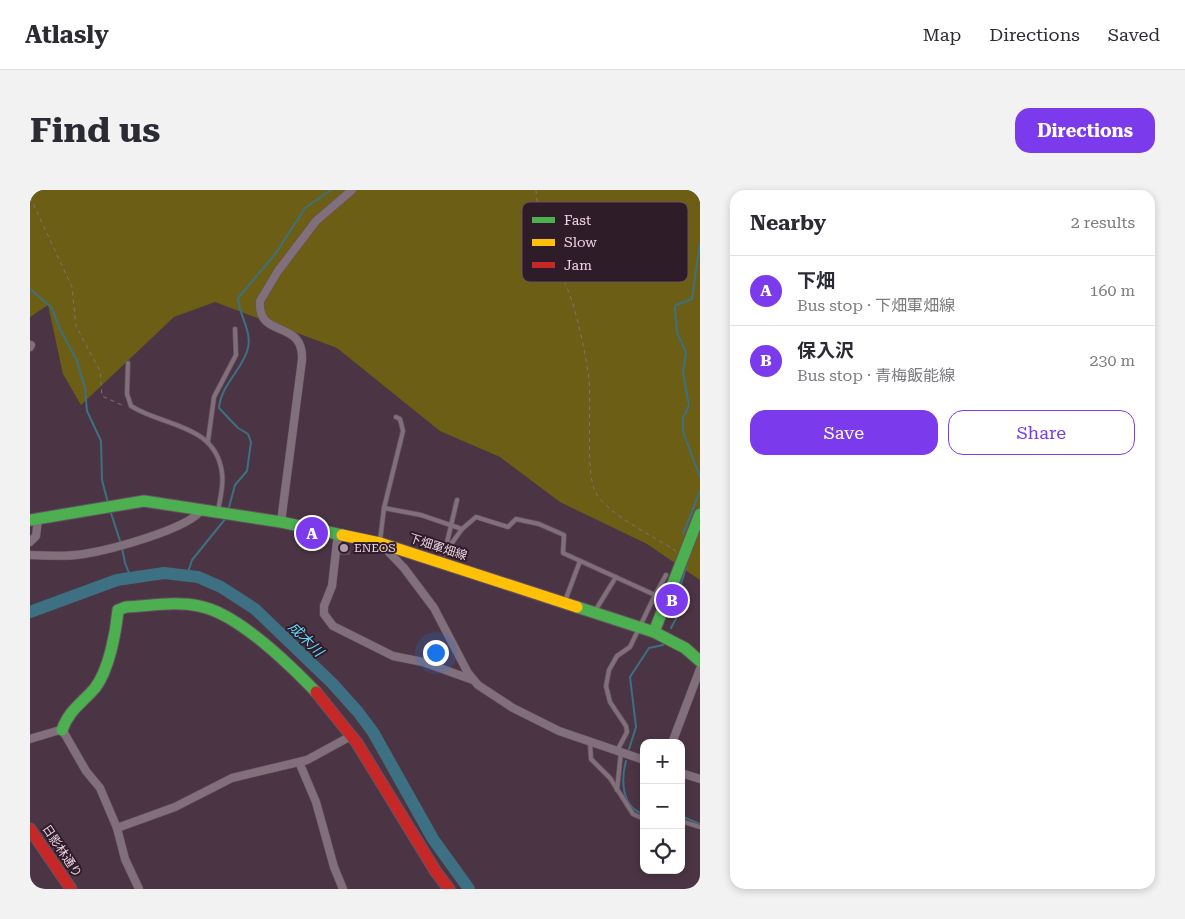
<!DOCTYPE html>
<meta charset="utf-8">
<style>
:root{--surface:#fff;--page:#f2f2f3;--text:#2b2b33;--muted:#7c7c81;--line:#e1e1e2;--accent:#7c3aed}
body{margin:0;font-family:"Roboto Serif","Noto Sans JP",serif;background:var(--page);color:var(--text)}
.controls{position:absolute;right:15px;bottom:15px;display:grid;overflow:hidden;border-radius:10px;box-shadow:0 2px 8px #0003}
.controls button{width:45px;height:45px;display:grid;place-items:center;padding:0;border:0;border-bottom:1px solid var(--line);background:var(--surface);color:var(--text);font:25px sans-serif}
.you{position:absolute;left:405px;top:462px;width:18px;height:18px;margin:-12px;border:4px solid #fff;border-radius:50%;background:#1a73e8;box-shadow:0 0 0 8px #1a73e833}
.badge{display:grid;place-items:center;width:32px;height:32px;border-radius:50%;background:var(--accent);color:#fff;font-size:16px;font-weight:700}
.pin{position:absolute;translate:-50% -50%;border:2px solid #fff;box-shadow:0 1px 5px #0006}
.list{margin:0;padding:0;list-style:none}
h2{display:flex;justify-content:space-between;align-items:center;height:65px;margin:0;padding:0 20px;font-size:21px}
h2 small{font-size:16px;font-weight:400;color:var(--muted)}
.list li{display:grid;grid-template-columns:32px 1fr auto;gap:15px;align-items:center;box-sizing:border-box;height:70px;padding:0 20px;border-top:1px solid var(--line)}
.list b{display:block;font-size:19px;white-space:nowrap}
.list p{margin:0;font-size:16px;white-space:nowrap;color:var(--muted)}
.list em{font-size:16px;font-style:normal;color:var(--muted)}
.actions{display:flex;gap:10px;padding:15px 20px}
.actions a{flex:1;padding:11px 0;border:1px solid var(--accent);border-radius:15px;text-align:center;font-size:18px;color:var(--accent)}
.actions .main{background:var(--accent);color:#fff}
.icon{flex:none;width:28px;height:28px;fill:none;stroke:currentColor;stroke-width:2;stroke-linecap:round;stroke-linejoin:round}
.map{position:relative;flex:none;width:670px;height:699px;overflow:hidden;border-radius:15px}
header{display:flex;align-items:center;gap:30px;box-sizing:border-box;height:70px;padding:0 25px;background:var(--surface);border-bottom:1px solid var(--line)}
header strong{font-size:24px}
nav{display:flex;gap:28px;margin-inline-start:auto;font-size:18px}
.intro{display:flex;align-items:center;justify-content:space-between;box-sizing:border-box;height:120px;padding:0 30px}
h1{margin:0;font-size:35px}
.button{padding:12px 22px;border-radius:15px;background:var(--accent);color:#fff;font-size:18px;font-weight:700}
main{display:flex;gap:30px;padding:0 30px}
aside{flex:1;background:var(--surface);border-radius:15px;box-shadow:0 2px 8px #0003}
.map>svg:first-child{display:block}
</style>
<header>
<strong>Atlasly</strong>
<nav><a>Map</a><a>Directions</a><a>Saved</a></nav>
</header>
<div class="intro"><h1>Find us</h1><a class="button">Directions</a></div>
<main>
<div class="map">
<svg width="670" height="699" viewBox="0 0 670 699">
<rect width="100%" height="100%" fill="#4b3544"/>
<path fill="#6c5e14" d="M0 0H670V390L617 354 530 312 470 267 410 241 307 158 185 112 144 127 51 215 33 184 18 115 0 127Z"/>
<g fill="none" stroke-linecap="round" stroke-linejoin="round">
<g stroke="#3d7082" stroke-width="2">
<path d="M670 53 662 109 646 115 645 118 647 143 656 162 653 182 659 216 653 228V242L670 287"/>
<path d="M0 99 22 118 29 137 47 171 55 198 57 221 71 251 72 290 78 313"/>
<path d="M80 320 91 354"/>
<path d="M198 321 205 295 217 281 221 252 218 244 208 238 189 218C191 194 214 178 218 158 222 141 209 125 208 108L246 63 275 18 301 0"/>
<path d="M653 344 670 301"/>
<path d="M92 358 95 373 101 388"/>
<path d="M157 385 162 370 196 328"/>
<path d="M641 438 647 427 645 414 657 374"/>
<path d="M599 559 606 537 600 487 619 458 633 455"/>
<path d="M596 571C591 589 591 618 614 624"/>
<path d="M651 626 670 634"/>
</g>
<path stroke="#3d7082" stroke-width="12" d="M0 422 87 390 134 383 168 387 191 397 225 419 302 493 328 522 343 542 403 649 439 699"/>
</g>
<rect fill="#604d57" x="310" y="357" width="10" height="8"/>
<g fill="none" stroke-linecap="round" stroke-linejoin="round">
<defs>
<g id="lane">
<path d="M98 173 97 204 101 216C134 237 186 234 192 283 194 295 190 309 188 321"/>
<path d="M178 251 184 207 206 165 205 139"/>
<path d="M354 318 391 325 432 339"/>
<path d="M350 351 354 318 373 241 370 229 366 227"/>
<path d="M415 361 427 310"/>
<path d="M414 364 432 339 446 327 478 337 486 329 509 334 534 345 533 363 625 405 600 457 587 466 579 480 576 496 580 512 596 536 597 542 587 561"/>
<path d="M625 405 636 385"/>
<path d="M535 411 550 371"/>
<path d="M565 421 586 387"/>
<path d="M560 552 561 569 580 588 603 624 614 629"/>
<path d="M587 600 591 562"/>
<path d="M651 631 670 637"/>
</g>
<g id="street">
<path d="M0 157 1 155"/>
<path d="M251 332 272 170C274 128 227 150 230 111L248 81 286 31 322 0"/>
<path d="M308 343 302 396 294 416V424L303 436 363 466 393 472 443 490"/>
<path d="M0 352 6 346 8 329"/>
<path d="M351 354 374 378 404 418 438 483 448 495 483 518 529 541 614 570"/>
<path d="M0 365C18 366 36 367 54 364 79 360 160 339 172 319"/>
<path d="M0 549 30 540 33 541 56 581 70 598 87 638 95 669 109 699"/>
<path d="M642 553 670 479"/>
<path d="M269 572 286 612 304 677 313 699"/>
<path d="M651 583 670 589"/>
<path d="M87 638 145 617 202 588 277 570 321 546"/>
</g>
<g id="fast">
<path d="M670 324 624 442 655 458 670 471"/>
<path d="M0 330 114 311 251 332 312 345"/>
<path d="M547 417 624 442"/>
<path d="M32 540C39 520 52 513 65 498 79 480 86 442 88 420L96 417C120 416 145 411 169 416 207 423 259 474 286 502"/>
</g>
<path id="slow" d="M312 345 350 353 547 417"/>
<g id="jam">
<path d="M286 502 327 553 406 682 419 699"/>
<path d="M0 639 41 699"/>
</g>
</defs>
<use href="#lane" stroke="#65525f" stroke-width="5.5"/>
<use href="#street" stroke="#65525f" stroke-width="9"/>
<use href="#fast" stroke="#65525f" stroke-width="13"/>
<use href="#slow" stroke="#65525f" stroke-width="13"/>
<use href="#jam" stroke="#65525f" stroke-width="13"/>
<g stroke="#82717c" stroke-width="1" stroke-dasharray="4 4" stroke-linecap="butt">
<path d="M506 0C508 39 528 73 541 108 549 133 554 157 558 182 563 212 554 282 566 303 577 324 625 347 646 361"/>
<path d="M0 7 42 97 46 136 70 181 72 206 94 216"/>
</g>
<use href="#lane" stroke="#816f7b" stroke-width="4"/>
<use href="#street" stroke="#816f7b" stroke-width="8"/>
<use href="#fast" stroke="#4caf50" stroke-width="11"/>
<use href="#slow" stroke="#ffc107" stroke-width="11"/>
<use href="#jam" stroke="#c62828" stroke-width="11"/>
</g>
<circle fill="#b59cac" stroke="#2e1c28" stroke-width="2" cx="314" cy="358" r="5"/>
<g text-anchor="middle" stroke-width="4" stroke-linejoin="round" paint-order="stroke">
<g font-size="12" fill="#eed4e4" stroke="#2e1c28">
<text transform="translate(408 357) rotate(18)" y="4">下畑軍畑線</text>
<text transform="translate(32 661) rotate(56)" y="4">日影林通り</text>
</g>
<g font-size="12" fill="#eed4e4" stroke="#2e1c28" text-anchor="start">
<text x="324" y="362">ENEOS</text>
</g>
<g font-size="14" font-style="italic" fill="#60d9fc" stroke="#2e1c28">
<text transform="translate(276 449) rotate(45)" y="5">成木川</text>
</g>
</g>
<rect x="492" y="12" width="166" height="80" rx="8" fill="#2e1c28" stroke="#685360" stroke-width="1"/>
<rect x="502" y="27" width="23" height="6" fill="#4caf50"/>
<rect x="502" y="49" width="23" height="7" fill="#ffc107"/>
<rect x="502" y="72" width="23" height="6" fill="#c62828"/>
<g font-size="14" fill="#eed4e4">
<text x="534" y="35">Fast</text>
<text x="534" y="57">Slow</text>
<text x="534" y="80">Jam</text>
</g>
</svg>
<div class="controls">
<button>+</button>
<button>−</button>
<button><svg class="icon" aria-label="locate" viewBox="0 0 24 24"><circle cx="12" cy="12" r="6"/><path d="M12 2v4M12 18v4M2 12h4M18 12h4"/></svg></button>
</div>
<div class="you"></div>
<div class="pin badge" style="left:282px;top:343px">A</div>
<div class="pin badge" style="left:642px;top:410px">B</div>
</div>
<aside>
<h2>Nearby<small>2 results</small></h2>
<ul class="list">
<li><span class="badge">A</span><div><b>下畑</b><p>Bus stop · 下畑軍畑線</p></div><em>160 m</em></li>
<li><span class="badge">B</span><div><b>保入沢</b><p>Bus stop · 青梅飯能線</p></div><em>230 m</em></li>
</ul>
<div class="actions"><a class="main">Save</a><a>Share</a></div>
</aside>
</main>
